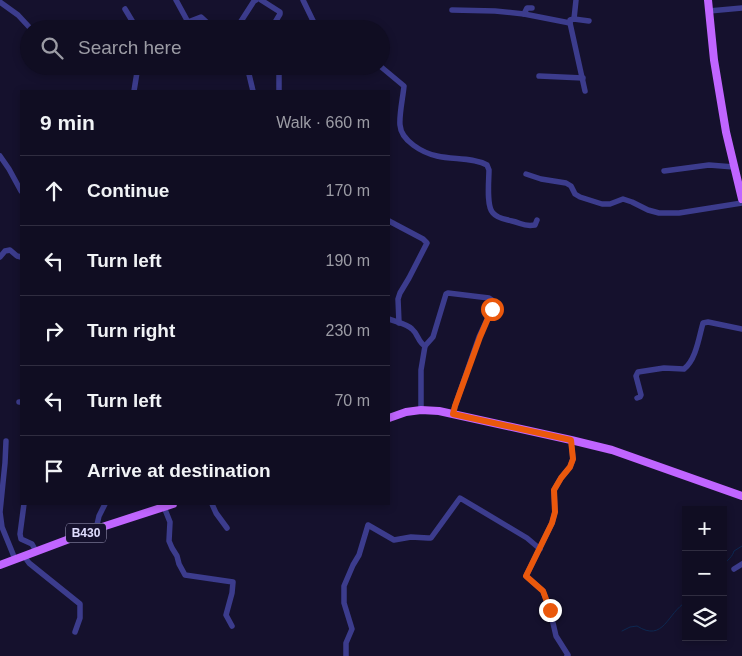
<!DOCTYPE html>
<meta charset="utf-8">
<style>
:root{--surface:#100d22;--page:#19162a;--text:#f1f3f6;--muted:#9c9ca5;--line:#302d40}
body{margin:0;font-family:Helvetica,sans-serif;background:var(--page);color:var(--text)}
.controls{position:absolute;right:15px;bottom:15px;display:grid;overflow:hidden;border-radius:0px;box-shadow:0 2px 8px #0003}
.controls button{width:45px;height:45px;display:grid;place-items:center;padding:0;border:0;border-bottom:1px solid var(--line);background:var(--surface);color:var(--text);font:25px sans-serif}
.stop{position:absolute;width:15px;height:15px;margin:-11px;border:4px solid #ea580c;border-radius:50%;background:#fff}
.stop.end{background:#ea580c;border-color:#fff;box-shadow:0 1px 5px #0008}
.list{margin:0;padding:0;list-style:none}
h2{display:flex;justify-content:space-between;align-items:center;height:65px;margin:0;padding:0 20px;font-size:21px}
h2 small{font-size:16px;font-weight:400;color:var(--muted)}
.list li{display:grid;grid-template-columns:32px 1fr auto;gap:15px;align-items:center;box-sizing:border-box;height:70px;padding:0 20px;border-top:1px solid var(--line)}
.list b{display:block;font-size:19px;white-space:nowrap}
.list em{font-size:16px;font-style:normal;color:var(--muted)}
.icon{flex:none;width:28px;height:28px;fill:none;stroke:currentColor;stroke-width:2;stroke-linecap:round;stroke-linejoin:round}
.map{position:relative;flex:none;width:742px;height:656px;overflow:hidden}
.search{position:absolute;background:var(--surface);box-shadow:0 2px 8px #0003;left:20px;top:20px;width:370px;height:55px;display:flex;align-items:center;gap:12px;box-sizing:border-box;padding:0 18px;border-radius:28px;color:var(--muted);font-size:19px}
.panel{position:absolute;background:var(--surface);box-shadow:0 2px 8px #0003;left:20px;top:90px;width:370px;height:415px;border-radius:0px}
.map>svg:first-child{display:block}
</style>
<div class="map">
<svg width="742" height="656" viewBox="0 0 742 656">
<rect width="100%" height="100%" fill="#15112d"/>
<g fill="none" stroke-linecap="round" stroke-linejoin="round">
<g stroke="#0d2851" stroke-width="1">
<path d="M723 565C727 561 733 556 734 551L742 546"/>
<path d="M622 631 630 627 637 626C664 643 667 613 686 602"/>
</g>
<g stroke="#3c3c8d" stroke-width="5.5">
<path d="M176 0 188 22"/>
<path d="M261 0 280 12V14L271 29"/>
<path d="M303 0 317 29"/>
<path d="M0 2 18 15 31 29"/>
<path d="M532 8H527L524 14 570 23"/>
<path d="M125 9 137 29"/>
<path d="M452 10 495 11 524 14"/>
<path d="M709 11 742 8"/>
<path d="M574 19 576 0"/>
<path d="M124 29H137"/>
<path d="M179 29 189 24 188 22 201 17 214 29"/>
<path d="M236 29 254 1 256 0"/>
<path d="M247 66 253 91"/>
<path d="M279 66V91"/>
<path d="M380 66 404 86C403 97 399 115 400 125 401 141 423 153 437 156 453 160 472 157 487 165L489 170C489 180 486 206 493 213 498 219 505 219 512 221 522 223 523 227 535 225L537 220"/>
<path d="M539 76 583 78"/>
<path d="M134 91 138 66"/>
<path d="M585 91 570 23V20L574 19 589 21"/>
<path d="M0 156 9 169 21 191"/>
<path d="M664 171 709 165 734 167"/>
<path d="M526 174 541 179 566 183 571 186 575 194 580 197 602 204H610L623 199 632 202 648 210 659 213H679L742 203"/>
<path d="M389 221 423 239 427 243 409 278 400 293 398 299 399 323"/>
<path d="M0 257 5 251 10 250 17 256 21 257"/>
<path d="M389 319C396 322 407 324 412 329 418 334 418 342 425 346L421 370V410"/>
<path d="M425 346 433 337 446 294 448 293 489 298 492 300V309L479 337 455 406 453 414"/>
<path d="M637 398 640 397 641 395 636 376 638 372 664 368 684 369C696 360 699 337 703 323L708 322 742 329"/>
<path d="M19 402H21"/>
<path d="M6 441 5 463 0 512 2 527 15 559"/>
<path d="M24 504 20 534 21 539 32 544 36 551"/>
<path d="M212 504 216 513 227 528"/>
<path d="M164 507 170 522 169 541 172 548 177 556 179 564 185 575 233 582 232 593 226 615 232 626"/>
<path d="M96 529 99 516 105 504"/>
<path d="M24 556 29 563 80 604V618L75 632"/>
<path d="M734 569 742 564"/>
<path d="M346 656V643L352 629 344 603V586L353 565 359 555 368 525 394 540 411 537 428 538H431L460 498 527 538 540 549"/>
<path d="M567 656 568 655 556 636 550 610 543 591 526 576 552 523 555 512 554 490 561 478 570 467 573 459 571 440"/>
</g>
<g stroke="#c065ff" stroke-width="8">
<path d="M708 0 714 60 726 132 742 199"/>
<path d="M389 418 406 412 421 410 439 411 571 440 612 450 742 496"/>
<path d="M0 565 96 529 173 504"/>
</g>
</g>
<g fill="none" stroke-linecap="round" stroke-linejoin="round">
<path stroke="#ea580c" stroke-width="6" d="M492 309 480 337 455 406 453 414 571 440 573 459 570 467 561 478 554 490 555 512 552 523 526 576 543 591 550 610"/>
</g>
<g text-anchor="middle" stroke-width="5" stroke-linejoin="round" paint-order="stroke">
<rect fill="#15112d" stroke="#a3a0c0" stroke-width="1" x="66" y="523.5" width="40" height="19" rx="4"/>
<g font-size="12" font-weight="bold" fill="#e0deff">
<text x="86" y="537">B430</text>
</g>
</g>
</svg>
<div class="controls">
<button>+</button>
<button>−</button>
<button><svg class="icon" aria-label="layers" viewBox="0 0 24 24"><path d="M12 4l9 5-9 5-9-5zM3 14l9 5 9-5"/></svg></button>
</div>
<div class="stop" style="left:492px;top:309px"></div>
<div class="stop end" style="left:550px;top:610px"></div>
<div class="search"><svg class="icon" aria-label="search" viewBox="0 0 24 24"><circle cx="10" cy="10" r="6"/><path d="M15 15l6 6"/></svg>Search here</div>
<section class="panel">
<h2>9 min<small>Walk · 660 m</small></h2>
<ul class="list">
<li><svg class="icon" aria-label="ahead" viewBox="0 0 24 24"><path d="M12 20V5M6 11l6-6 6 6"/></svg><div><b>Continue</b></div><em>170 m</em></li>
<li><svg class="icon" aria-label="left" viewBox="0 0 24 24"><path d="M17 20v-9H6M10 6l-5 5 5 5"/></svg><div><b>Turn left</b></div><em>190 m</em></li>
<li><svg class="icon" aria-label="right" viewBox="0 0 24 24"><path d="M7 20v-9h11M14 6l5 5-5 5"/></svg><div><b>Turn right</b></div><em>230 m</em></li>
<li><svg class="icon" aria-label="left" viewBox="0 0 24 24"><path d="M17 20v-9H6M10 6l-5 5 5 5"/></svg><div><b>Turn left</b></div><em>70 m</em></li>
<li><svg class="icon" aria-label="arrive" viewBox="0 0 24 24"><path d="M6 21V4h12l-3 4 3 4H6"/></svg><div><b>Arrive at destination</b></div></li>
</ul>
</section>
</div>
